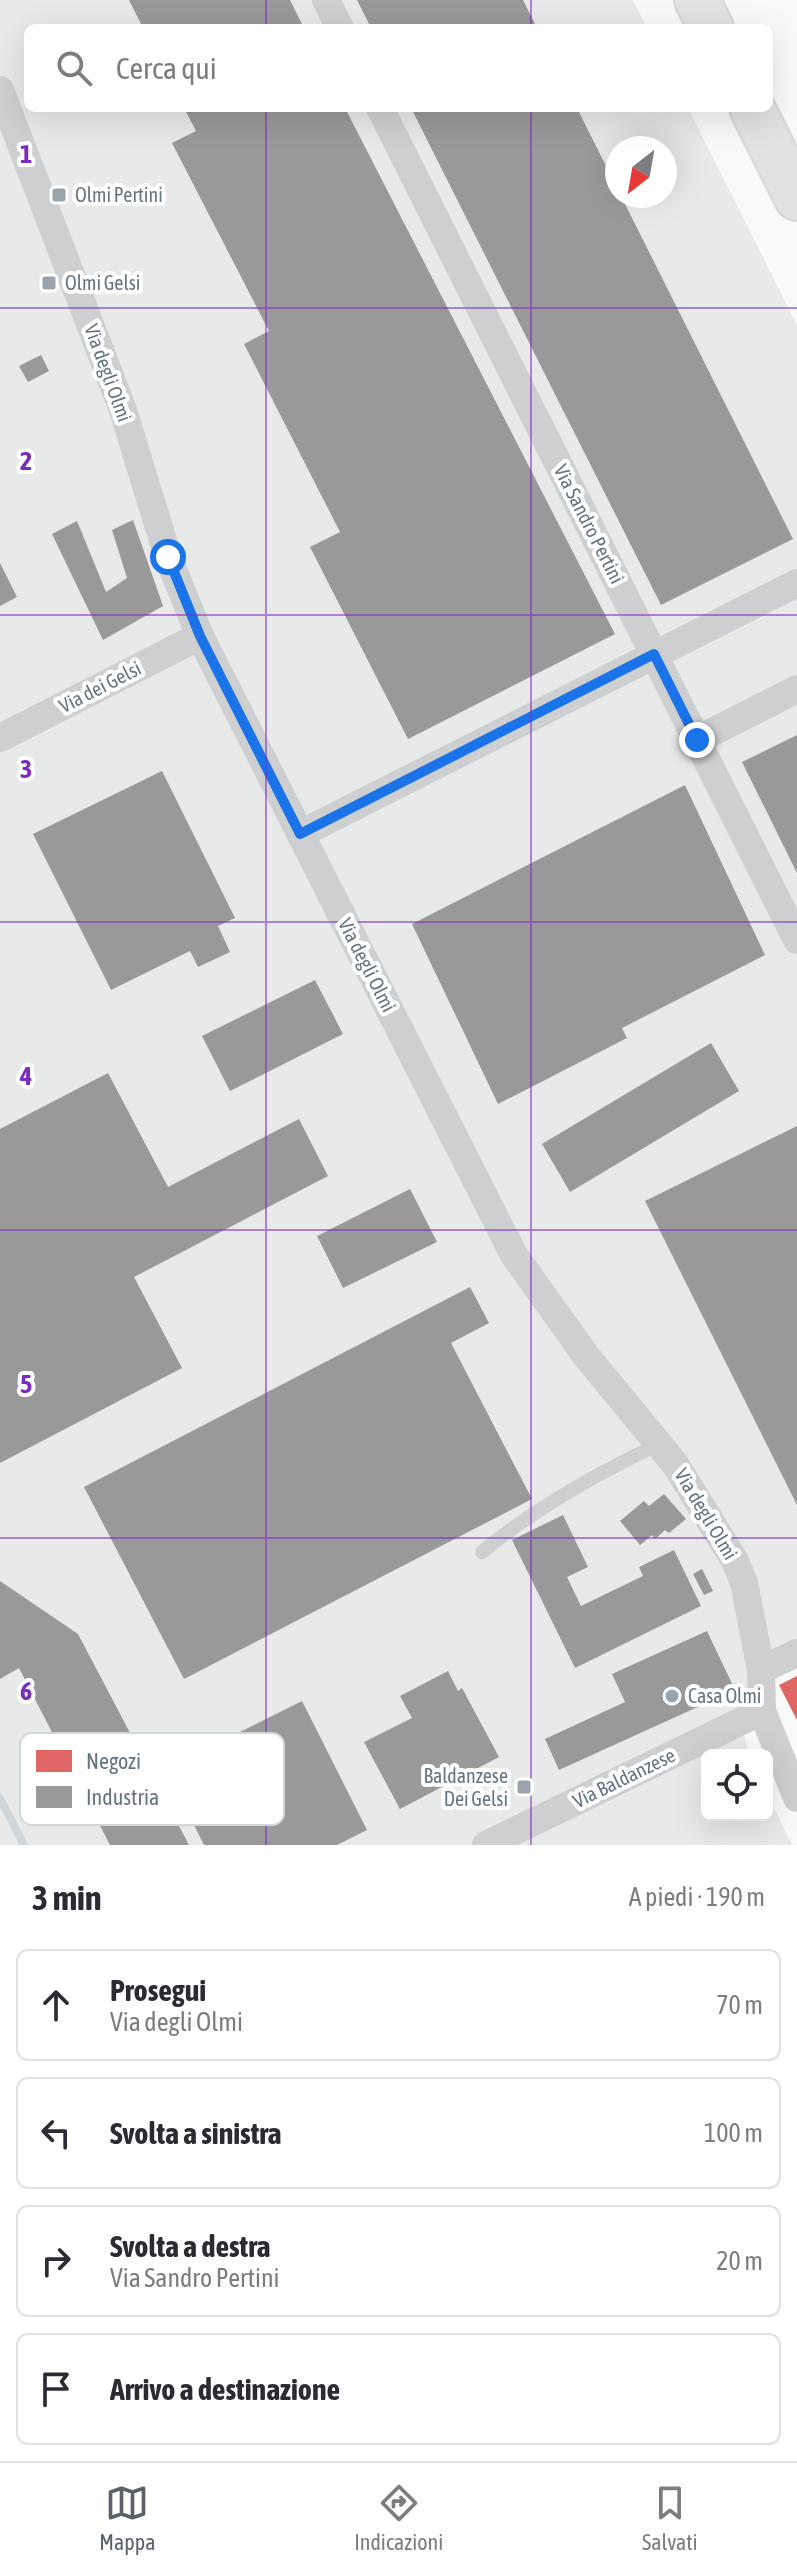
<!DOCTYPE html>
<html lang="it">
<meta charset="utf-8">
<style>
:root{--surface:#fff;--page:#f2f2f3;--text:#2b2b33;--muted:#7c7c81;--line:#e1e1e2;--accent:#5c6169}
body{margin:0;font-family:"Asap Condensed",sans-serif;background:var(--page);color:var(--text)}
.controls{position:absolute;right:24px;bottom:24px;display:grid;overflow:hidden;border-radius:12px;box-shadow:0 8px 32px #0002}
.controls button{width:72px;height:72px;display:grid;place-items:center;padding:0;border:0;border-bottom:2px solid var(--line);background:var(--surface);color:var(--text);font:40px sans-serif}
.compass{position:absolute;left:605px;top:136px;width:72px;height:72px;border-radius:50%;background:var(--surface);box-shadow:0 8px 32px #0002;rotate:211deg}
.stop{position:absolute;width:24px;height:24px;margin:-18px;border:6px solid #1a73e8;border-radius:50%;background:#fff}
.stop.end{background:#1a73e8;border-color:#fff;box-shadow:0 2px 8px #0008}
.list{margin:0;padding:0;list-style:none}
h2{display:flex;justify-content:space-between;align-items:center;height:104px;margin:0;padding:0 32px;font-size:34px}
h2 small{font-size:26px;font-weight:400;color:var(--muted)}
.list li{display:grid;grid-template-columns:52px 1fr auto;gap:24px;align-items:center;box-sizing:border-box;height:112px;margin:0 16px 16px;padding:0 16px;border:2px solid var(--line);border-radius:12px}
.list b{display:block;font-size:30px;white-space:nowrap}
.list p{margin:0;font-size:26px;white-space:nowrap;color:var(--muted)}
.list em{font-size:26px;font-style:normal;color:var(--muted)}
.icon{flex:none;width:44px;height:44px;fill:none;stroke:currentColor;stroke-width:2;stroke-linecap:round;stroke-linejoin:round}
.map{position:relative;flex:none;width:797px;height:1845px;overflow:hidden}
.search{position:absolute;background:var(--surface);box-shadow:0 8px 32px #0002;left:24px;right:24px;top:24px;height:88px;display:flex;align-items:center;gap:20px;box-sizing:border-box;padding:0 28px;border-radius:12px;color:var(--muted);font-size:30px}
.sheet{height:616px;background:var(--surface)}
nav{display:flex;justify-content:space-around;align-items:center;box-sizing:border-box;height:112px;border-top:2px solid var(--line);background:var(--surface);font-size:22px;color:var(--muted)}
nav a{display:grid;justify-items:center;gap:4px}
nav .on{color:var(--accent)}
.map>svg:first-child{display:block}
</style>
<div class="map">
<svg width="797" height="1845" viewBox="0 0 797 1845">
<rect width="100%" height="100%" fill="#f9f9f9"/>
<path fill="#e8e9e9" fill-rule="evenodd" d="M0 0H633L647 28H28V108H688L797 325V1665L734 1694 749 1755H707V1815H767V1793L792 1845H0ZM617 148H665V196H617Z"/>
<path fill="#e06666" d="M797 1676V1720L779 1685Z"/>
<g fill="#999">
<path d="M129 0H290L304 28H143Z"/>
<path d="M357 0H523L537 28H371Z"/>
<path d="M184 108H345L615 634 408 739 310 547 340 532 244 344 269 331 172 143 196 131Z"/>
<path d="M411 108H577L617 188V196H621L793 539 661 605Z"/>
<path d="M41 355 49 371 28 382 19 366Z"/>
<path d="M133 520 163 606 103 640 52 534 77 521 106 592 127 578 112 530Z"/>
<path d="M0 563 17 597 0 606Z"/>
<path d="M797 735V873L742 762Z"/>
<path d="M162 771 235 918 218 926 230 952 198 967 190 951 111 990 33 834Z"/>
<path d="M685 785 765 955 622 1028 627 1038 498 1104 412 924Z"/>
<path d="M315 980 343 1034 230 1091 202 1036Z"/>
<path d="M711 1043 739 1091 570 1192 542 1144Z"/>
<path d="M108 1073 168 1187 299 1119 328 1176 134 1277 182 1368 0 1463V1129Z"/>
<path d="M797 1126V1505L645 1201Z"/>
<path d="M410 1189 437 1242 343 1288 317 1236Z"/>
<path d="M470 1287 489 1323 451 1343 532 1499 184 1679 84 1487Z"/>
<path d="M664 1494 686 1519 669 1533 665 1530 655 1539 652 1535 640 1545 620 1521 644 1501 649 1506Z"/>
<path d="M563 1515 588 1567 567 1577 581 1606 643 1576 639 1567 674 1550 701 1606 575 1668 512 1540Z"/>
<path d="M702 1569 713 1591 704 1595 693 1574Z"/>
<path d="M0 1581 78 1634 189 1845H110L19 1668 0 1679Z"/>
<path d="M707 1631 735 1690 559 1770 545 1739 625 1702 612 1674Z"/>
<path d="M448 1671 458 1691 462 1688 499 1757 400 1809 364 1742 412 1718 400 1696Z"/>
<path d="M302 1701 367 1830 337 1845H204L166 1769Z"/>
</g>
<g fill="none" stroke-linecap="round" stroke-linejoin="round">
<path stroke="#ced6d9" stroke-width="8" d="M0 1798 24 1845"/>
<defs>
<g id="primary">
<path d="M697 0 711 28"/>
<path d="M752 108 797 198"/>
</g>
</defs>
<use href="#primary" stroke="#d5d6d7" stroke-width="48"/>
<path stroke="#cecfd0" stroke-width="14" d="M482 1552C535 1508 596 1474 659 1444"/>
<g stroke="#cecfd0" stroke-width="28">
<path d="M326 0 340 28"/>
<path d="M0 90 123 410 168 557 200 636 514 1255 587 1357 675 1464 735 1561 744 1583 761 1670 762 1711 797 1798"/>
<path d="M380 108 797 940"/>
<path d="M0 738 200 636"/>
<path d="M697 740 797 689"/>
<path d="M300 834 797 583"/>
<path d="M761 1670 797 1653"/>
<path d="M486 1845 762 1711"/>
</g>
<use href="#primary" stroke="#e1e2e2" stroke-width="44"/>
</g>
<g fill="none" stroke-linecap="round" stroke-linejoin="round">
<path stroke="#1a73e8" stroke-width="10" d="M168 557 200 636 300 834 654 654 697 740"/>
</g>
<path fill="none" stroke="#7b2cbf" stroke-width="2" stroke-opacity="0.55" d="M266 0V28M531 0V28M266 108V1845M531 108V1845M0 308H797M0 615H797M0 922H797M0 1230H797M0 1538H797"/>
<g fill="#99a4ac" stroke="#fff" stroke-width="3">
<rect x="51" y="187" width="16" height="16" rx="4"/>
<rect x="41" y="275" width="16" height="16" rx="4"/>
<circle cx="672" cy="1696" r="8"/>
<rect x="516" y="1779" width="16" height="16" rx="4"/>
</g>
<g text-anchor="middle" stroke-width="8" stroke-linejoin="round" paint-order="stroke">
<g font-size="20" fill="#657683" stroke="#fff" text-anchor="start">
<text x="75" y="202">Olmi Pertini</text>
<text x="65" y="290">Olmi Gelsi</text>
<text x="688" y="1703">Casa Olmi</text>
<text x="508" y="1783" text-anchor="end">Baldanzese<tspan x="508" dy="23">Dei Gelsi</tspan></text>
</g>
<g font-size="20" fill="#657683" stroke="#fff">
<text transform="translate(108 373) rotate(70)" y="7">Via degli Olmi</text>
<text transform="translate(589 524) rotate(63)" y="7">Via Sandro Pertini</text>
<text transform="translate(100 687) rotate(-27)" y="7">Via dei Gelsi</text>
<text transform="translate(367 965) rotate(63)" y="7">Via degli Olmi</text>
<text transform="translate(706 1514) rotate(59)" y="7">Via degli Olmi</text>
<text transform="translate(624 1778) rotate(-26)" y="7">Via Baldanzese</text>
</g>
</g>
<rect x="20" y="1733" width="264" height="92" rx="12" fill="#fff" stroke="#d1d6da" stroke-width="2"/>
<rect x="36" y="1750" width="36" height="22" fill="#e06666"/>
<rect x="36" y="1786" width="36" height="22" fill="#999"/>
<g font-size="22" fill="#657683">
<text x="86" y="1769">Negozi</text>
<text x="86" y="1805">Industria</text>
</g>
<g font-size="26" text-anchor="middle" font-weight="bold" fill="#7b2cbf" stroke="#fff" stroke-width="8" stroke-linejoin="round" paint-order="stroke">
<text x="26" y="163">1</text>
<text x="26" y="470">2</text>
<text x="26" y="778">3</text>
<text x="26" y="1085">4</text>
<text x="26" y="1393">5</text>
<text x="26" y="1700">6</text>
</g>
</svg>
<div class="controls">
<button><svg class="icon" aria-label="locate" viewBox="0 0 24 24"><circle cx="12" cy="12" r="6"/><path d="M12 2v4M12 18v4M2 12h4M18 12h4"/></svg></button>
</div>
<svg class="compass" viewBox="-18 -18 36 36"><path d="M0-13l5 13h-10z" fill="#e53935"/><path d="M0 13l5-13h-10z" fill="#7c7c81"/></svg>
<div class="stop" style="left:168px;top:557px"></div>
<div class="stop end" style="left:697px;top:740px"></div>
<div class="search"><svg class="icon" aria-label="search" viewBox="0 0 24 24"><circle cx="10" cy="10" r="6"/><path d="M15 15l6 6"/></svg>Cerca qui</div>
</div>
<section class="sheet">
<h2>3 min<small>A piedi · 190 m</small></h2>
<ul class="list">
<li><svg class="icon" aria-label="ahead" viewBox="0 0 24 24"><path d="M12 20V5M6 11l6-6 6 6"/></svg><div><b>Prosegui</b><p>Via degli Olmi</p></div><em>70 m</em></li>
<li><svg class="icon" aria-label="left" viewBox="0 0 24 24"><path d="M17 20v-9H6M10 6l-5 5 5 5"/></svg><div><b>Svolta a sinistra</b></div><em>100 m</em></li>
<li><svg class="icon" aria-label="right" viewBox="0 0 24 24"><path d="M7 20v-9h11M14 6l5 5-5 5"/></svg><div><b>Svolta a destra</b><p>Via Sandro Pertini</p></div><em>20 m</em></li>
<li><svg class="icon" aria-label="arrive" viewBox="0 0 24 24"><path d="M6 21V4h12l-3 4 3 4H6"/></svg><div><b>Arrivo a destinazione</b></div></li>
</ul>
</section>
<nav>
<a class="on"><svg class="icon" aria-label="map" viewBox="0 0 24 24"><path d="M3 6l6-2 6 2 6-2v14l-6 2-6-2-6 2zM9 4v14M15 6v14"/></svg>Mappa</a>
<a><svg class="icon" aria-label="directions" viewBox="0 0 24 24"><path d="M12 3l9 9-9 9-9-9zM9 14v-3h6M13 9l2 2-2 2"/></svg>Indicazioni</a>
<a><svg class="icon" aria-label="saved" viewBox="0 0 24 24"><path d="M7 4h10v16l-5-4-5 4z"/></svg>Salvati</a>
</nav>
